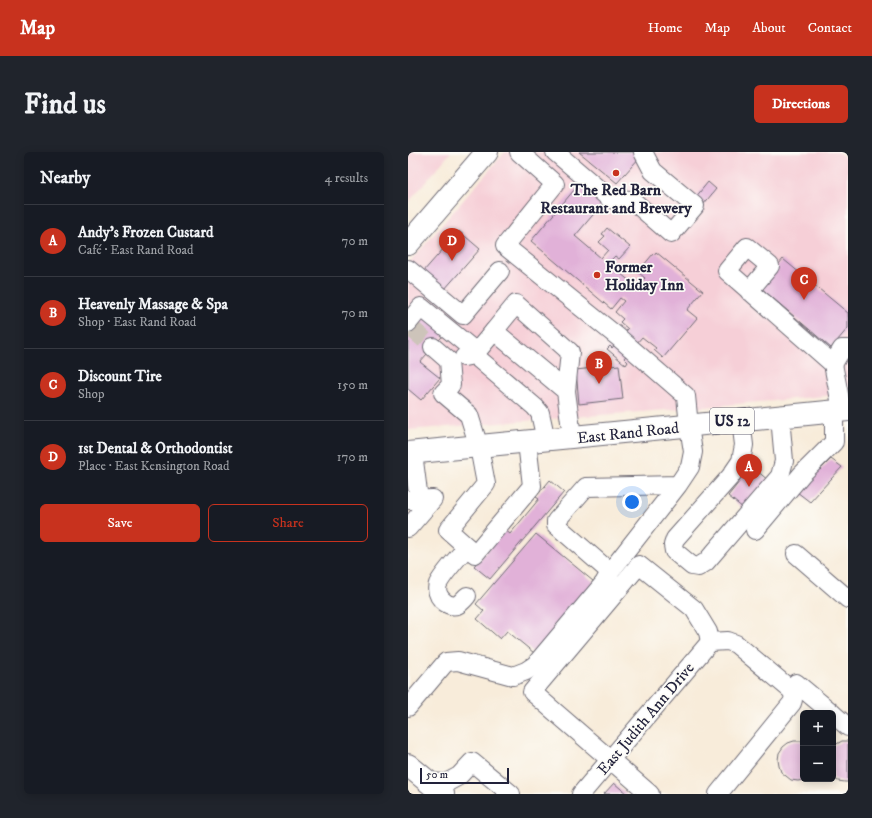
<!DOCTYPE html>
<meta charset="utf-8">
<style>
:root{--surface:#171b24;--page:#20242c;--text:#f1f3f6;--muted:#9ea1a6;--line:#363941;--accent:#c8321e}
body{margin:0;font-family:"IM FELL DW Pica",serif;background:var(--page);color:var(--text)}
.controls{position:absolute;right:12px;bottom:12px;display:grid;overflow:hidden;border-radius:6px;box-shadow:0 2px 10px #0003}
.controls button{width:36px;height:36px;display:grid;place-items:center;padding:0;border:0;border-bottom:1px solid var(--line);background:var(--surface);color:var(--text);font:20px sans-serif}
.scale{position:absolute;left:12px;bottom:10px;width:89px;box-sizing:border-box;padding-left:4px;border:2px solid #22223b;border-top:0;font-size:11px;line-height:14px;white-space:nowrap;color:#22223b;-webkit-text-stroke:3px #fdfcf7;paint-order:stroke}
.you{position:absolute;left:224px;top:350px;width:14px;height:14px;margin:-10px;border:3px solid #fff;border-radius:50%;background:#1a73e8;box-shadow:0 0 0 6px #1a73e833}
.badge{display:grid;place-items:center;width:26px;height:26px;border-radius:50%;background:var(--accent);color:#fff;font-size:13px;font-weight:700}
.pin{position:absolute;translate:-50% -33px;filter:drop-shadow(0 1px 2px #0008)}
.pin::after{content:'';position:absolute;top:21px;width:14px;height:12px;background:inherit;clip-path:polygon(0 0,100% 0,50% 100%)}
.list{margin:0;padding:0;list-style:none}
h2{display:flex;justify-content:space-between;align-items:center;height:52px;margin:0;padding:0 16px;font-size:17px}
h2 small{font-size:13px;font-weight:400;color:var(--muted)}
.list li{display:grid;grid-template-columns:26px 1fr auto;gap:12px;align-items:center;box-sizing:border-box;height:72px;padding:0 16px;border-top:1px solid var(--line)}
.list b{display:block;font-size:15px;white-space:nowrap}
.list p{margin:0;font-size:13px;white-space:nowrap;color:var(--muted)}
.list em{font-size:13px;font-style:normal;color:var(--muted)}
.actions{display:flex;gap:8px;padding:12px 16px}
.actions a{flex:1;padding:9px 0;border:1px solid var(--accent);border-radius:6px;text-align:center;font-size:14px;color:var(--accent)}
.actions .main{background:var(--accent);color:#fff}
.map{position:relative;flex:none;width:440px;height:642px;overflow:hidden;border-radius:6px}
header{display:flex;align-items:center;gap:24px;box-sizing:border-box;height:56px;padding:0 20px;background:var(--accent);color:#fff}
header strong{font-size:19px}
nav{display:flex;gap:22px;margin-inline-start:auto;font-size:14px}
.intro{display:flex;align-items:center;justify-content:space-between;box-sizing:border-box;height:96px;padding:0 24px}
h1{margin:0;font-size:28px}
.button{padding:10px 18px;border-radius:6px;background:var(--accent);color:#fff;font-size:14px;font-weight:700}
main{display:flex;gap:24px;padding:0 24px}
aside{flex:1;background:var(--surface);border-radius:6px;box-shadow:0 2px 10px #0003}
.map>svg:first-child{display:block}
</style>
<header>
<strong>Map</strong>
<nav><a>Home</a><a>Map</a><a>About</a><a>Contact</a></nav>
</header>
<div class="intro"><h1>Find us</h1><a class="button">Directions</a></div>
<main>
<aside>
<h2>Nearby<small>4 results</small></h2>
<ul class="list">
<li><span class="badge">A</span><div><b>Andy's Frozen Custard</b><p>Café · East Rand Road</p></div><em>70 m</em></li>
<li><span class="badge">B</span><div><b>Heavenly Massage &amp; Spa</b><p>Shop · East Rand Road</p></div><em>70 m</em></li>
<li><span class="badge">C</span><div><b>Discount Tire</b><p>Shop</p></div><em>150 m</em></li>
<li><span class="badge">D</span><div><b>1st Dental &amp; Orthodontist</b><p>Place · East Kensington Road</p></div><em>170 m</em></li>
</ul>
<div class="actions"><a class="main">Save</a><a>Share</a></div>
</aside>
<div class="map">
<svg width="440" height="642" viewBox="0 0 440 642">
<rect width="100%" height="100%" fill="#fdfcf7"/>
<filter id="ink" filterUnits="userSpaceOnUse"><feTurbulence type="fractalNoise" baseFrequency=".025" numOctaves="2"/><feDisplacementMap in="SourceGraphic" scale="8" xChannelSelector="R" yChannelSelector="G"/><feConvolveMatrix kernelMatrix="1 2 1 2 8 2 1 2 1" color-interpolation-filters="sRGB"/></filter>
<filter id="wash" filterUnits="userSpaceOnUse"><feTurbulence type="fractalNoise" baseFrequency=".012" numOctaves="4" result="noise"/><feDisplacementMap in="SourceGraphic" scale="16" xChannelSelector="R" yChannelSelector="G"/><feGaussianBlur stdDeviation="0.9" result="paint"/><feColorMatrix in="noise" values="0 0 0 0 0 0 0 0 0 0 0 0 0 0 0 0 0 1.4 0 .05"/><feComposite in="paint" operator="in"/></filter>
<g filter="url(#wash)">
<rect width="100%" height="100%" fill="#f8ecda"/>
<g fill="#f6cfd7">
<path d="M0 0H43L0 51Z"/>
<path d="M97 0H430L440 8V242L296 255 0 278V112Z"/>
</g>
<g id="blocks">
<g fill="#e1b1d8">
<path d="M171 0H226L232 5 209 31Z"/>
<path d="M300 30 308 37 295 53 287 46Z"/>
<path d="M172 31 195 51 167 84 193 106 200 98 191 90 197 84 194 82 199 76 222 95 211 107 207 104 200 111 224 131 222 134 226 138 237 126 230 120 245 102 246 103 248 100 295 139 279 158 289 166 255 206 246 198 248 196 234 185 216 206 220 210 218 213 199 197 202 194 204 196 220 177 212 170 215 167 207 160 216 149 212 146 203 157 123 89Z"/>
<path d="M51 79 72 97 36 138 15 120Z"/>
<path d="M375 107 440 161V176L423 196 352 135Z"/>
<path d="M16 160 39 179 12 210 32 226 13 248 0 237V179Z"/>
<path d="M211 213 215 247 171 252 168 218Z"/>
<path d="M423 307 434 315 402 350 389 340 409 316 412 318Z"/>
<path d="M341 312 361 329 335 356 320 344 332 329 329 327Z"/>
<path d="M142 328 156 340 82 427 66 414 97 378 102 382 131 347 128 345Z"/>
<path d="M128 382 191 434 131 505 99 479 92 487 69 467 76 459 68 452Z"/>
<path d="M386 589H395V628L390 629 383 628 373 620 371 614 370 608 371 601 375 595 380 591Z"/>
<path d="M434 589H440V630H437L430 629 425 626V594Z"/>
<path d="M206 631 219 642H196Z"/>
</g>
</g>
</g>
<g filter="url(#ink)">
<use href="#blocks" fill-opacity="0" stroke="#6d6973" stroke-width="1"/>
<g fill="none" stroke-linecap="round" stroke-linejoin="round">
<path stroke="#cdc4ba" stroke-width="18" stroke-dasharray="18 9" stroke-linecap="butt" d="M3 176 25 195"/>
<defs>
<g id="minor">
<path d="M111 0 147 32 97 94 210 185 278 244 281 274 285 300 282 315 270 333 178 335 148 369V373L202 420 270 333"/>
<path d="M147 0 202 47 224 48 263 82 287 54 245 19 235 0"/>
<path d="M0 117 55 163 92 119"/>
<path d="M341 139 362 114 339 95 319 119 425 212 434 258"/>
<path d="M0 171 13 155 68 200"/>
<path d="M86 179 108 152 162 200 158 239"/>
<path d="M25 195 41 209 43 233 35 241 61 263 71 295 78 332 40 378 67 402 124 334 119 290"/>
<path d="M66 203 86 179 158 239 164 285"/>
<path d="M56 205 66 203 127 255 132 261 138 288"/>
<path d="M425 212 434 197H440"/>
<path d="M333 269 336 293 333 309 322 325 267 387 265 393 266 399 284 414 290 415 298 410 372 324 376 309 372 265"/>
<path d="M5 301 11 348"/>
<path d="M0 348 25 347 0 376"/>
<path d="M347 378 394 322 426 290V259"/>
<path d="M388 402 440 447"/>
<path d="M59 444C56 447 53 451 49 453 38 456 26 443 30 432 34 423 52 403 59 395"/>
<path d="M302 490 320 489 328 492 383 538C386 543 386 546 384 551L310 642"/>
<path d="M388 531 424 561"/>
<path d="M0 555 38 510 50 509 105 524 118 519 127 513 196 431 202 420"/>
<path d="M425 562 440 575"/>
<path d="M21 630 38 631 51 624 64 610 103 642"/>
<path d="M173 642 302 490"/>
<path d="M242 642 124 540 231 413 286 457 300 480 302 490"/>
</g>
<g id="major">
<path d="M0 92 79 0"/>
<path d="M0 301 440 258"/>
<path d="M0 613 35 642"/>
</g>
</defs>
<use href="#minor" stroke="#6d6973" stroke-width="20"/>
<use href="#major" stroke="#6d6973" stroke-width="24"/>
<use href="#minor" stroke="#fff" stroke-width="18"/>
<use href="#major" stroke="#fff" stroke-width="22"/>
</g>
</g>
<g fill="#c8321e" stroke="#fdfcf7" stroke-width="1.5">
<circle cx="208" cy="21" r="4"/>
<circle cx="189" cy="123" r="4"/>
</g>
<g text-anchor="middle" stroke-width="3.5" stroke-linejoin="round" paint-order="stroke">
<rect fill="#fdfcf7" stroke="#646373" stroke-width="1" x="302" y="256" width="44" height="26" rx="3"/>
<g font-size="15" font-weight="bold" fill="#22223b">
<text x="324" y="274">US 12</text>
</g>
<g font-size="16" font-weight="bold" fill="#22223b" stroke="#fdfcf7">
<text x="208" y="43">The Red Barn<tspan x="208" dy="18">Restaurant and Brewery</tspan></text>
<text x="197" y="120" text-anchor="start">Former<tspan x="197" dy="18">Holiday Inn</tspan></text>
</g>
<g font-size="16" fill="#22223b" stroke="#fdfcf7">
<text transform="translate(220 280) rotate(-6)" y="6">East Rand Road</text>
<text transform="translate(237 566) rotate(-50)" y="6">East Judith Ann Drive</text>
</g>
</g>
</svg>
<div class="controls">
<button>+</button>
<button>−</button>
</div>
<div class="scale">50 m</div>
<div class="you"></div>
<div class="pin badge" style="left:341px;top:335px">A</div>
<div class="pin badge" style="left:191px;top:232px">B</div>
<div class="pin badge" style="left:396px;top:148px">C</div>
<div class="pin badge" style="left:44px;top:109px">D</div>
</div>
</main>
